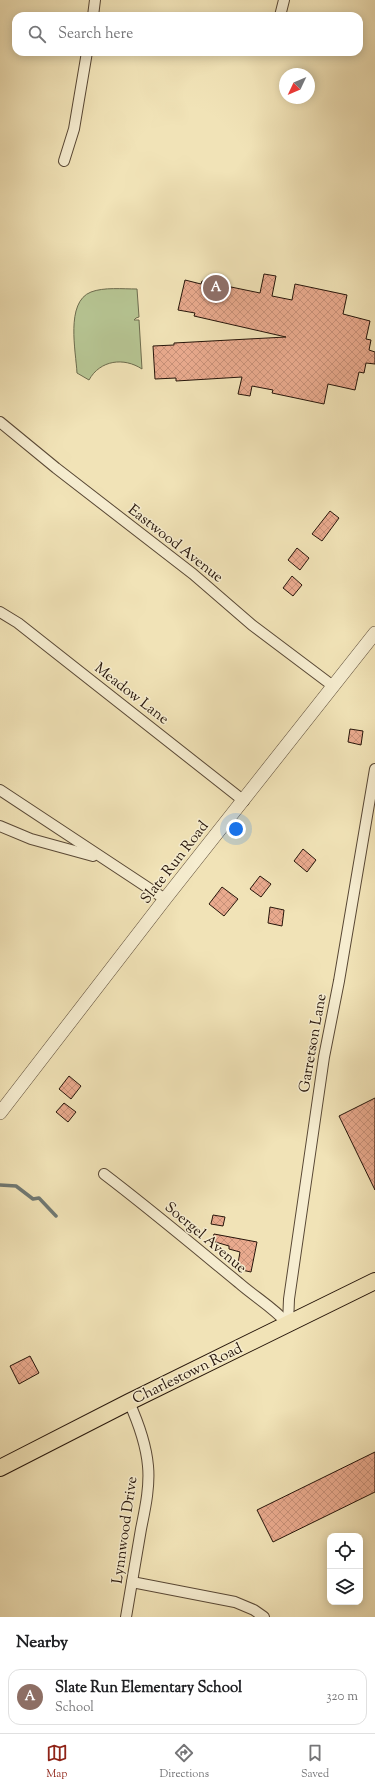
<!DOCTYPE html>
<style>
:root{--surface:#fff;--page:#f6f6f6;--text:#202124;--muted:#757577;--line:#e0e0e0;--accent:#8f2418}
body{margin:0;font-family:"Sorts Mill Goudy",serif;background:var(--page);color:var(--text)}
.controls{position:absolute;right:12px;bottom:12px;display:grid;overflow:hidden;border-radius:8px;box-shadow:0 2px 10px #0003}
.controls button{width:36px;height:36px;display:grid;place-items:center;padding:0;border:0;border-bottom:1px solid var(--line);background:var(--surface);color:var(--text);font:20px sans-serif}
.compass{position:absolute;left:279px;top:68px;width:36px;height:36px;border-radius:50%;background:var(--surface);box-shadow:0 2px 10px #0003;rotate:226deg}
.you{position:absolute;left:236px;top:829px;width:14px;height:14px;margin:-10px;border:3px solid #fff;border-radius:50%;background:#1a73e8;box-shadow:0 0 0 6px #1a73e833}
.badge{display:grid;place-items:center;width:26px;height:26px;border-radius:50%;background:var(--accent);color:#fff;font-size:13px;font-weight:700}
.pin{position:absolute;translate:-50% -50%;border:2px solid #fff;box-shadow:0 1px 4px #0006}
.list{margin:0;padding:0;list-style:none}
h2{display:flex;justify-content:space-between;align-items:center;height:52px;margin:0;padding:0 16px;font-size:17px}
h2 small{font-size:13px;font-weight:400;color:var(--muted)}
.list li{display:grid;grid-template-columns:26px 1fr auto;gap:12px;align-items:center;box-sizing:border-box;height:56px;margin:0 8px 8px;padding:0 8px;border:1px solid var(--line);border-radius:12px}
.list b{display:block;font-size:15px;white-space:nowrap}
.list p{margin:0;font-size:13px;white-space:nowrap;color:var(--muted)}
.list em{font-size:13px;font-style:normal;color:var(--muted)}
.icon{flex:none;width:22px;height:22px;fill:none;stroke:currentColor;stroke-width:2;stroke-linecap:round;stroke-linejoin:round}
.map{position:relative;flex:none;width:375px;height:1617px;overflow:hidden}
.search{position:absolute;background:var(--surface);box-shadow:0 2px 10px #0003;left:12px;right:12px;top:12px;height:44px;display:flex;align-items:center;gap:10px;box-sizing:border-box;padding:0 14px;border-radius:12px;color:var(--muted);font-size:15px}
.sheet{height:116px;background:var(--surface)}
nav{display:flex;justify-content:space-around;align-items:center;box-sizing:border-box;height:56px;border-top:1px solid var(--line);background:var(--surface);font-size:11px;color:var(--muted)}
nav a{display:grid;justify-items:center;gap:2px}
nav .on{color:var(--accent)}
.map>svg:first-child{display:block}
</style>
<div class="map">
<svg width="375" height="1617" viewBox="0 0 375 1617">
<defs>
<pattern id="building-cross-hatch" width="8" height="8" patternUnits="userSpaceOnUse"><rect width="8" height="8" fill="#e9aa8e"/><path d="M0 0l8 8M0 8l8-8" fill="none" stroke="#c89179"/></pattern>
</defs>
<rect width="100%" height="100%" fill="#f1e3b7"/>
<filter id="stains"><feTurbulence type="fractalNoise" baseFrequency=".005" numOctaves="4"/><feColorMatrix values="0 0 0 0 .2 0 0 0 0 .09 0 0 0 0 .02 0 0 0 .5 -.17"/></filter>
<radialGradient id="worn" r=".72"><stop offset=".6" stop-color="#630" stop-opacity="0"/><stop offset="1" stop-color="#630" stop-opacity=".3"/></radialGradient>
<path fill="#b6c492" stroke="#6e6c4e" d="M137 289 139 317 136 318 134 320H139L142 369C124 357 100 360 89 380L77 373C76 352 65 302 91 292 104 287 123 289 137 289Z"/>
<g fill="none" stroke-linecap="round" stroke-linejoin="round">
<path stroke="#707974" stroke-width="3.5" d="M0 1185 16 1186 33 1199 39 1198 56 1216"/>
</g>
<g fill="url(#building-cross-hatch)" stroke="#26150a">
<path d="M264 274 276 276 272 296 292 300 295 284 347 295 343 314 370 321 366 339 371 340 369 350 375 352V364L366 363 364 373 359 372 355 390 328 384 324 404 272 393 273 390 252 386 250 396 238 394 242 377 176 381V378L155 379 153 346 174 345V343L286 337 194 316 195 313 178 310 185 280 201 284 202 281 260 293Z"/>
<path d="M330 511 339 518 322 541 312 534Z"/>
<path d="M297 548 309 558 300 570 288 560Z"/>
<path d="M292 576 302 585 293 596 283 588Z"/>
<path d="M350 729 363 731 361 745 348 742Z"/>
<path d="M303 849 316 860 307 872 294 861Z"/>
<path d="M260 876 271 884 261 897 250 889Z"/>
<path d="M222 887 238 899 224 916 209 904Z"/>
<path d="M270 907 284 910 282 926 268 923Z"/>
<path d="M69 1076 81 1086 71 1099 59 1089Z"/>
<path d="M375 1098V1190L339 1116Z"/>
<path d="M64 1103 76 1112 68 1122 56 1112Z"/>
<path d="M213 1215 225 1217 223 1226 211 1224Z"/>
<path d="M214 1234 257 1242 251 1272 237 1269 240 1252 229 1249V1246L212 1241Z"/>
<path d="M30 1356 39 1373 19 1384 10 1366Z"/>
<path d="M375 1452V1492L273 1542 257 1510Z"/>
</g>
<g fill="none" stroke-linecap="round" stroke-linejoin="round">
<defs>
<g id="minor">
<path d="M93 16 95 0"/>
<path d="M280 16 284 0"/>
<path d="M64 161 74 129 87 52"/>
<path d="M0 422 56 468 193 574 252 625 333 686"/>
<path d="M0 612 18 623 244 801"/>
<path d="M0 790 165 899"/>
<path d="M0 826 31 839 93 856"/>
<path d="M104 1174C150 1209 194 1246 239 1283 255 1297 274 1308 288 1324"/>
<path d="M288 1324 289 1299 324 1057 339 981 375 769"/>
<path d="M132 1582 235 1602 254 1610 264 1617"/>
<path d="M126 1617C131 1588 136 1559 141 1529 145 1509 150 1487 148 1466 146 1443 138 1422 129 1402"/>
</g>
<path id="tertiary" d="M0 1113 165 899 375 633"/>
<path id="primary" d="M0 1468 129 1402 375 1281"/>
</defs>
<use href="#minor" stroke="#594835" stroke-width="12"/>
<use href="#tertiary" stroke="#594835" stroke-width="14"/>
<use href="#primary" stroke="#26150a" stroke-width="18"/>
<use href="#minor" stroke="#f6edd0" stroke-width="10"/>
<use href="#tertiary" stroke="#f6edd0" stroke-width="13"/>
<use href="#primary" stroke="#f1e3b7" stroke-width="16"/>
</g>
<g text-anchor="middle" stroke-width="3" stroke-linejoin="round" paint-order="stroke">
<g font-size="15" fill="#26150a" stroke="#f6edd0">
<text transform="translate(176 543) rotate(38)" y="5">Eastwood Avenue</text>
<text transform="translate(132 693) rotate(38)" y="5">Meadow Lane</text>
<text transform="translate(174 862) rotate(-52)" y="5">Slate Run Road</text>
<text transform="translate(312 1043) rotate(-80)" y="5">Garretson Lane</text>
<text transform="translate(206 1237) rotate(40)" y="5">Soergel Avenue</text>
<text transform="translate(187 1373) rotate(-26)" y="5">Charlestown Road</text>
<text transform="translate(124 1530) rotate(-82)" y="5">Lynnwood Drive</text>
</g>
</g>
<rect width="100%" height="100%" filter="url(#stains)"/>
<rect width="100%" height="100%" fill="url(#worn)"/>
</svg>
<div class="controls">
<button><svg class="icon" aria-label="locate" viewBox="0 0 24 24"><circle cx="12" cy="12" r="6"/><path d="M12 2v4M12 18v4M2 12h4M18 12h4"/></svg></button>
<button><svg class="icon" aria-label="layers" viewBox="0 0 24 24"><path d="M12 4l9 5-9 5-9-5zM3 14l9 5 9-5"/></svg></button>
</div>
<svg class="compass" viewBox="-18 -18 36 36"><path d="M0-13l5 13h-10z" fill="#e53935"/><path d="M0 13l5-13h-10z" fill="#757577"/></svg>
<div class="you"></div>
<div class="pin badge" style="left:216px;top:288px;background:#8d6e63">A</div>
<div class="search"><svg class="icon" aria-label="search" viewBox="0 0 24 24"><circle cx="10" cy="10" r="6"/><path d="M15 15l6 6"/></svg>Search here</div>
</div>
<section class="sheet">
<h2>Nearby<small></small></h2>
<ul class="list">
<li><span class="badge" style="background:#8d6e63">A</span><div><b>Slate Run Elementary School</b><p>School</p></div><em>320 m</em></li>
</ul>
</section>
<nav>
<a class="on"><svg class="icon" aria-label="map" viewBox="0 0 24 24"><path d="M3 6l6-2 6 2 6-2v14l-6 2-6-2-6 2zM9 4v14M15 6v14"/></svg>Map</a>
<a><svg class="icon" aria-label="directions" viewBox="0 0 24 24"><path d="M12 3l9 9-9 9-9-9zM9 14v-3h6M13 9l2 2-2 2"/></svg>Directions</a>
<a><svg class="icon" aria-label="saved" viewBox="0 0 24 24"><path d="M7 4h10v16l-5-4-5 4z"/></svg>Saved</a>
</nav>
